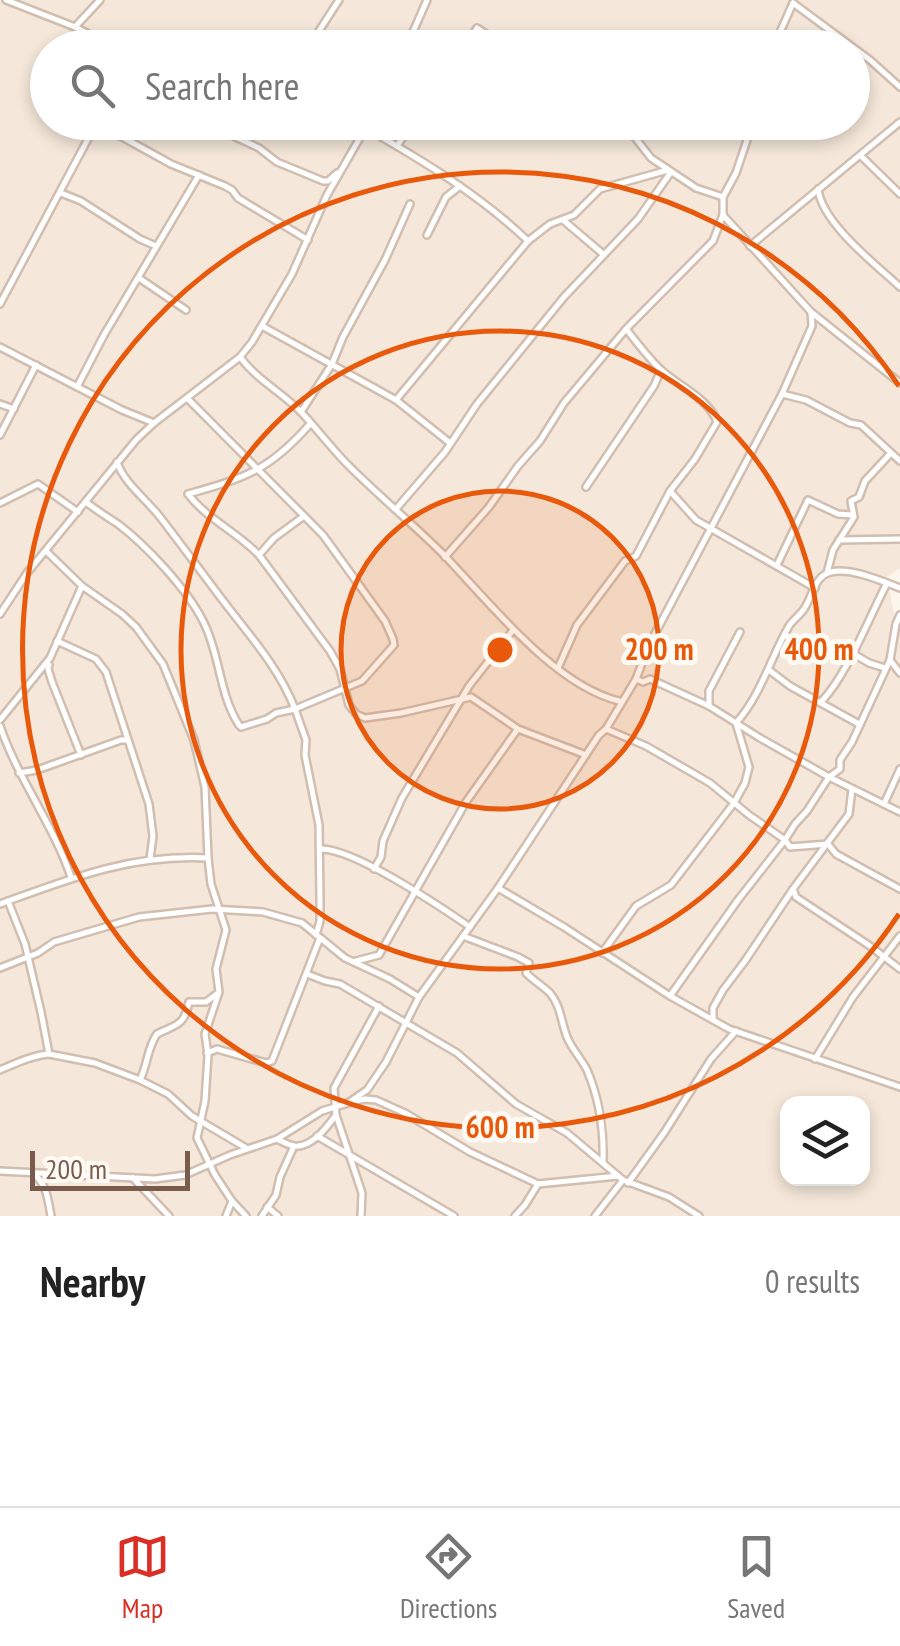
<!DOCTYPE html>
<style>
:root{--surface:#fff;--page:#f6f6f6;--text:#222;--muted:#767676;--line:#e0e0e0;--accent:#d93025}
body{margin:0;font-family:"PT Sans Narrow",sans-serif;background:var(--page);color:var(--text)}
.controls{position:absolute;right:30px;bottom:30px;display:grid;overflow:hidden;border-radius:20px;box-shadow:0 5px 15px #0003}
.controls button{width:90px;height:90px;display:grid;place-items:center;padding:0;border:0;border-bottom:2px solid var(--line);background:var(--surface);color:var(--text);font:50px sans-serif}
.scale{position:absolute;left:30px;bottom:25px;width:160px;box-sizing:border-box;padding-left:10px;border:5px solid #7a5c4d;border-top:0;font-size:28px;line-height:35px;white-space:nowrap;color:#7a5c4d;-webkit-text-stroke:8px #fffaf3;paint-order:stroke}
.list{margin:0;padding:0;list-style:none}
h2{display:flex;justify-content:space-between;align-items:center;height:130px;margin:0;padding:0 40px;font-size:42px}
h2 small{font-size:32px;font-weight:400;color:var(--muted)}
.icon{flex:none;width:55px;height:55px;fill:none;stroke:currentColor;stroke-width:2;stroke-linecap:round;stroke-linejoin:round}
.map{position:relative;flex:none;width:900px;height:1216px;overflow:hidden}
.search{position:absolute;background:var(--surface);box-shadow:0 5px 15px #0003;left:30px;right:30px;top:30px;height:110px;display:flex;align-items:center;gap:25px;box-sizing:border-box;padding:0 35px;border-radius:55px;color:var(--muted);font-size:38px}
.sheet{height:290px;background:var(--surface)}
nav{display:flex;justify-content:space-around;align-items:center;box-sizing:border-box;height:140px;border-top:2px solid var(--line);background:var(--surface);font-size:28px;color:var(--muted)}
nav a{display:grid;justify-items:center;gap:5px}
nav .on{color:var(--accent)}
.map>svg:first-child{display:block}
</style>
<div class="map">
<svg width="900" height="1216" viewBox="0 0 900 1216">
<rect width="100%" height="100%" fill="#fdf6ec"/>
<path fill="#f5e8da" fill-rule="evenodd" d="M0 0H900V568L887 577 895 620 900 622V1216H0ZM48 48H852V122H48ZM788 1104H862V1178H788Z"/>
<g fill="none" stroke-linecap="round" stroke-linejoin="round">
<defs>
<g id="street">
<path d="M6 0 75 27 115 48"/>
<path d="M793 3 870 60 900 87"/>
<path d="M75 27 100 0"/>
<path d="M308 48 339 0"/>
<path d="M406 48 427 0"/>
<path d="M464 48 477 28 508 48"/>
<path d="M773 48 793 3"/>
<path d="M44 99 48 100"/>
<path d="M95 122 171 164 225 186 232 190 238 198 308 240"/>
<path d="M221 122 227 133 259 148 277 162 323 181H328L337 173"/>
<path d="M623 122 651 158 696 188 723 197"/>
<path d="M366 128C423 161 480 195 528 241"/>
<path d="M397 146 413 122"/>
<path d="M861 156 900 194"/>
<path d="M818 189C822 223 875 264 900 287"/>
<path d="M61 193 81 201 140 239 156 246"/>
<path d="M723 215 811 312 900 383"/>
<path d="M563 220 603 254"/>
<path d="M427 235 446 197 460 186"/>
<path d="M750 246 900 122"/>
<path d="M139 278 186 310"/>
<path d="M0 304 97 122"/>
<path d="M262 326 396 400 450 443"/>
<path d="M0 347 122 410 154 423"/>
<path d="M240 357C257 380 283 393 302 413 318 430 332 449 348 465 379 496 413 524 444 555 490 603 554 685 619 701"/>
<path d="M77 387 104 335 199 175"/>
<path d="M782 394 806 400 850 423 861 425 900 461"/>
<path d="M396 400 528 241 550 224 574 215 600 189 668 170"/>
<path d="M0 404 14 409"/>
<path d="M301 412 332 364 343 337 385 260 410 204"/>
<path d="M310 424C270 470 245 478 188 494 207 519 237 532 259 555L330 651 340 669 349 705 356 714 365 718 401 713 471 697 518 729 586 755"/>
<path d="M0 435 36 365"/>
<path d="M117 462C124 483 146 499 160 517 184 548 207 580 231 611 256 643 280 671 295 709L362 681 394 645 393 639 385 621 323 535 188 399"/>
<path d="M586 487 654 386 661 370"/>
<path d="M670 491 696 520 815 588"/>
<path d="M86 502C96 510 107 517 118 524 147 546 188 590 204 623 220 655 219 694 239 725L241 727 267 719 276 713 295 709 306 740 305 755 319 825 320 901V921L316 935"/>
<path d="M0 503 38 484 78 512"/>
<path d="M396 509 445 452 477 404 564 297 638 219 671 172"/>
<path d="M839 540 900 539"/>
<path d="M46 551 82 586 122 614 136 627 163 664 194 740 205 787 208 858 211 884 226 930 216 969 219 992 205 1034 208 1055 205 1101 197 1138 215 1175 232 1201 246 1216"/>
<path d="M259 555 274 538 304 516"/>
<path d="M445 557 489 507 518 466 540 441 564 403 626 329 713 241 723 215V197L736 173 753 122"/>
<path d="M777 565 808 500 838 514 853 515"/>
<path d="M827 573 833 550 854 517 851 501 859 497 865 481 891 453"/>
<path d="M0 614 27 573 136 440 154 423 240 357 252 342 292 274 327 195 369 122"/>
<path d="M786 634 790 642 814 652 852 653 869 663 885 668"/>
<path d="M57 641 96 659 106 672 149 804 153 836 150 859"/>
<path d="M890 660 900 673"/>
<path d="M49 665 48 669 52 682 81 755"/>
<path d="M558 668 577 625 625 561 636 556 670 491 695 459 717 422C709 398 676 385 659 368 647 356 637 343 627 330"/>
<path d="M769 670 790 686 859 724"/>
<path d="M636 679 643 682 650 679 709 706 760 738 829 777 900 812"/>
<path d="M821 702C847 675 869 618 887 583"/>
<path d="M709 706V691L740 632"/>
<path d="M0 720 50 658 82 586"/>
<path d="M0 726C18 779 53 824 71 877"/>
<path d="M606 729 646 746 710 783 749 815 785 840 790 847 828 844 836 854 900 889"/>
<path d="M19 773 37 770 121 740H126"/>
<path d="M884 804 900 769"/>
<path d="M320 849C352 847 441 907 470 927"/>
<path d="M374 869 381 857 383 841 402 798 469 686 513 630"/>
<path d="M498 888 564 927 670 996 729 1029 900 1087"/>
<path d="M793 889 796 897 870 946 900 969"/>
<path d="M8 901 25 944 41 1012 49 1054 95 1063 140 1080 168 1094 192 1116 246 1148"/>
<path d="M0 904C71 878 131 854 208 858"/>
<path d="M463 936 518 957 529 963 526 973C534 981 543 986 550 993 561 1006 561 1022 567 1037 571 1048 581 1058 587 1070 599 1098 604 1132 603 1162"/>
<path d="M602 953 636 906 671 885 734 803 745 783 749 767 736 723C761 695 770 659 789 626 793 620 800 615 804 609 813 596 814 576 831 572 850 567 882 581 900 588"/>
<path d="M356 961 379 955 466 802 517 730"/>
<path d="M0 968 38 953 54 942 139 917 212 909 263 912 302 923 345 958 390 979 419 997"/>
<path d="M307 974 325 981 340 984 457 1053 516 1104 567 1133 623 1180 669 1197 699 1216"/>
<path d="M670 996 738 900 785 840 795 824 807 811 829 777 840 769V760L852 742 890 660 896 624 900 615"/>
<path d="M713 1019V1008L723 990 745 961 793 889 849 814 852 789"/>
<path d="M207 1053 217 1049 266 1063 272 1061 320 938"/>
<path d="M815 1059 853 997 900 936"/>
<path d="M0 1070C16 1063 31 1056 48 1054"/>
<path d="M140 1080C148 1064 147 1048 157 1034 177 1024 184 1026 189 1002H206L218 993"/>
<path d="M351 1102 365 1099 376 1100 405 1113 470 1152 538 1184 618 1176"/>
<path d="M317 1136 454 1216"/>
<path d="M277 1139C283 1142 288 1145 294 1146 312 1148 327 1127 336 1115"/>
<path d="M0 1171 155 1179 185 1175 230 1155 277 1139 322 1111 348 1103 367 1090 386 1062 419 997 498 888 599 735 606 729 636 679 649 645 782 394 812 326 811 312"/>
<path d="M34 1174C47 1185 48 1200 51 1216"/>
<path d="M133 1178 169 1216"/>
<path d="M628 1183 664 1133 711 1059 736 1031"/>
<path d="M267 1207 278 1216"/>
<path d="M226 1216 232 1201"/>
<path d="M262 1216 276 1195 280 1177 294 1146"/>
<path d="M361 1216 362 1193 336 1115 334 1088 379 1006"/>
<path d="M515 1216 525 1205 538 1184"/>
<path d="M595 1216 623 1180"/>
</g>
</defs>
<use href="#street" stroke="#d1beb0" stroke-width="10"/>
<use href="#street" stroke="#fff" stroke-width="5"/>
</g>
<circle cx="500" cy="650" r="159" fill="#e8590c" fill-opacity=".12"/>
<g fill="none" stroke="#e8590c" stroke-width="5">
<circle cx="500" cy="650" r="159"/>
<circle cx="500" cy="650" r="319"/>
<path d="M899 914A478 478 0 1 1 899 386"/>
</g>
<circle cx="500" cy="650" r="15" fill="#e8590c" stroke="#fffaf3" stroke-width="5"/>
<g font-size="30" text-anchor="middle" font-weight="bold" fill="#e8590c" stroke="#fffaf3" stroke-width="10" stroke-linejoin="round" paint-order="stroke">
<text x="659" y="660">200 m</text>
<text x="819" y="660">400 m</text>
<text x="500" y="1138">600 m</text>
</g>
</svg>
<div class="controls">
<button><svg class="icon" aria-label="layers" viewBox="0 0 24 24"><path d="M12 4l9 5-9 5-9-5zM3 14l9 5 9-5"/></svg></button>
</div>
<div class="scale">200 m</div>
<div class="search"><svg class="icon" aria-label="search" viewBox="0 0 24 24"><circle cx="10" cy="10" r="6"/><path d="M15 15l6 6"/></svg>Search here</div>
</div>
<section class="sheet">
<h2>Nearby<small>0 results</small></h2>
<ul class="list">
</ul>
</section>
<nav>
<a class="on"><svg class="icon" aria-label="map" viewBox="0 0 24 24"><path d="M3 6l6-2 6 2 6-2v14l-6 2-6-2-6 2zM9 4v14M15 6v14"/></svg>Map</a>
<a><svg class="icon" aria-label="directions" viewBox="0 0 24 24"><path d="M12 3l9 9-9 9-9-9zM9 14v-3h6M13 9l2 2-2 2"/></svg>Directions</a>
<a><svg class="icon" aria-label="saved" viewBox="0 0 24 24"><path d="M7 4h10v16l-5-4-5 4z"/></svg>Saved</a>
</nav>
